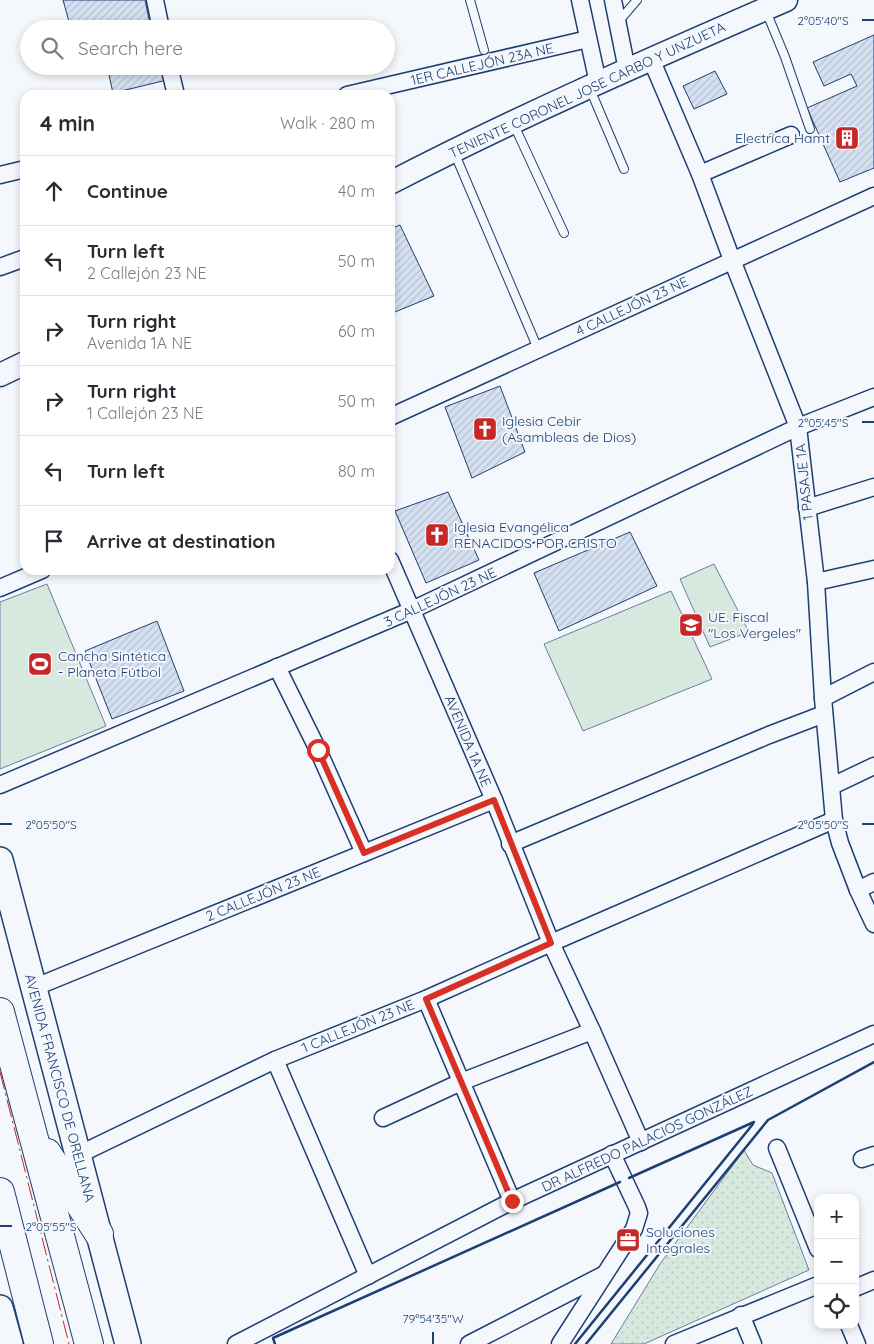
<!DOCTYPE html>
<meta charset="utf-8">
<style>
:root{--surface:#fff;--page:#f7f7f7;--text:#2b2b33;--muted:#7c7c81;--line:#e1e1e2}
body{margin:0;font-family:Quicksand,sans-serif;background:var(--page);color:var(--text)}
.controls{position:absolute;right:15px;bottom:15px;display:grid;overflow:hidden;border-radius:10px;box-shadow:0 2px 8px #0003}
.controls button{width:45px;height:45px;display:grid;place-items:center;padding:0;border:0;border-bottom:1px solid var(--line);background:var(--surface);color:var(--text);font:25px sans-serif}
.stop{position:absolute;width:15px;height:15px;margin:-11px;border:4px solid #d93025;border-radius:50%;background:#fff}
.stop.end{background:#d93025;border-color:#fff;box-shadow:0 1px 5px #0008}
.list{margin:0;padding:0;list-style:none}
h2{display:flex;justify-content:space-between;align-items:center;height:65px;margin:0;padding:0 20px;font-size:21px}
h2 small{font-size:16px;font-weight:400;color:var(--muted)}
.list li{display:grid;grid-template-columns:32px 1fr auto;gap:15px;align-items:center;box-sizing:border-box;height:70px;padding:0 20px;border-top:1px solid var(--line)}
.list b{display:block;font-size:19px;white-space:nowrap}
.list p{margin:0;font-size:16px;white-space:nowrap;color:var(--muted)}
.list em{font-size:16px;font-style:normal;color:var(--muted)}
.icon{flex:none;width:28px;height:28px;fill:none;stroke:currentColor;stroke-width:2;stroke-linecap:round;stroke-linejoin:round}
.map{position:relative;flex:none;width:874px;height:1344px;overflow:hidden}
.search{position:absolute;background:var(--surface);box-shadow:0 2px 8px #0003;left:20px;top:20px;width:375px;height:55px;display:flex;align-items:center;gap:12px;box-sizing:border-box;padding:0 18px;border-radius:28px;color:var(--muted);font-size:19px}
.panel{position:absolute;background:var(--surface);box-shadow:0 2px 8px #0003;left:20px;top:90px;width:375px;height:485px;border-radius:15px}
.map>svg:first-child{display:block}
</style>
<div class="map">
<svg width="874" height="1344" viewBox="0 0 874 1344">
<defs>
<pattern id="park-dots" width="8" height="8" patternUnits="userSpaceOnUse" patternTransform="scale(1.25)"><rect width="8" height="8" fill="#d7e8df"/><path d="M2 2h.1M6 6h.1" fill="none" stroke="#b8c8c3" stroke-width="1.8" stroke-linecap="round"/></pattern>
<pattern id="building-hatch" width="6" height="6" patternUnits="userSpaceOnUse" patternTransform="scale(1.25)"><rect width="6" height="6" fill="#d5e0f0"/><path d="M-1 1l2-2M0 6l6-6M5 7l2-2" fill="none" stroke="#b6c1d1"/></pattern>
</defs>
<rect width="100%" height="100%" fill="#f4f7fb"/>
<path fill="url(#park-dots)" stroke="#687fa3" d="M744 1150 753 1165 772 1173 809 1270 644 1344H611L660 1264Z"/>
<g fill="#d7e8df" stroke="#687fa3">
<path d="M714 564 749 632 710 647 680 579Z"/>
<path d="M47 584 106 726 0 769V602Z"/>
<path d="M671 591 712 679 583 731 544 644Z"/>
</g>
<g fill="url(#building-hatch)" stroke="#1d3f73">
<path d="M63 0H145L151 29H71Z"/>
<path d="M874 35V168L840 182 807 108 857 86 851 74 824 86 813 62Z"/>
<path d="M107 66H164L167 80 113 93Z"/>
<path d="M715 71 727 94 694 109 683 86Z"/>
<path d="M400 225 434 296 390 314V229Z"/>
<path d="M500 386 525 452 472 478 445 407Z"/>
<path d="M448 492 479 560 426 583 395 511Z"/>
<path d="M630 532 657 586 559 631 534 573Z"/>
<path d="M157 621 184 691 112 719 85 651Z"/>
</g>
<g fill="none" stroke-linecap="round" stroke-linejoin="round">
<defs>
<g id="lane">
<path d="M470 0 484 50"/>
<path d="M766 11 785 57 810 129"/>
<path d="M619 21 637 0"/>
<path d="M590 89 624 169"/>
<path d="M514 125 564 233"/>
<path d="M454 152 538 349"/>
</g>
<g id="street">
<path d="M155 0 161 29"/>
<path d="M580 0 598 83"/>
<path d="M613 0 627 70"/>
<path d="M651 59 700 174 732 260 798 427 816 582 823 698 834 820 840 843 858 890 874 924"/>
<path d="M169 66 176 95"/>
<path d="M347 95 588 39"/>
<path d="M700 174 791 135"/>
<path d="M0 175 25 169"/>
<path d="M0 267 25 258"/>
<path d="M390 417 874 196"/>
<path d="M807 508 874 487"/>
<path d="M390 560 494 800 551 943 592 1031 641 1142"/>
<path d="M816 582 874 569"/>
<path d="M0 588 42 570"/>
<path d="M277 667 318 750 364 853"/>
<path d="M823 698 874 672"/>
<path d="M0 785 412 610 798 427 874 397"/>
<path d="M832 786 874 766"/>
<path d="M510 844 769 735 824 714"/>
<path d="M858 890 874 882"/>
<path d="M33 988 494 800"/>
<path d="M426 999 512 1201"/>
<path d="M275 1060 368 1276"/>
<path d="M383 1118 461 1082 592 1031"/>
<path d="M777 1148 818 1249"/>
<path d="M78 1155 275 1060 426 999 551 943 834 820"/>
<path d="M862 1159 874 1155"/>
<path d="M855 1288 874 1280"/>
<path d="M741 1315 753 1344"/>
<path d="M849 1325 857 1344"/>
<path d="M236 1344 512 1201 874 1034"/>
<path d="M469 1344 603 1275"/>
<path d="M560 1344 634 1229 639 1213 637 1207 612 1154"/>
<path d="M674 1344 818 1285"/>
</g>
<g id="secondary">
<path d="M390 183C519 116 653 58 786 0"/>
<path d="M0 375 25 363"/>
</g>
<g id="primary">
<path d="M0 860 128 1344"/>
<path d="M0 1308 10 1344"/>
</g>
<g id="highway">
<path d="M0 1012 89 1344"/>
<path d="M47 1153 99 1234"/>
<path d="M0 1192 39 1344"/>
</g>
</defs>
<use href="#lane" stroke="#1d3f73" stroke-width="10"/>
<use href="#street" stroke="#1d3f73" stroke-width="19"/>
<use href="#secondary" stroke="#1d3f73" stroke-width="25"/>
<use href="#primary" stroke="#1d3f73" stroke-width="28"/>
<use href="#highway" stroke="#1d3f73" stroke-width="30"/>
<use href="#lane" stroke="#f4f7fb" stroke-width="8"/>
<use href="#street" stroke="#f4f7fb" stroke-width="16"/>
<use href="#secondary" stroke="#f4f7fb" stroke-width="22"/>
<use href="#primary" stroke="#f4f7fb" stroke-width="25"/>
<use href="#highway" stroke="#f4f7fb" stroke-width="28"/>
<g stroke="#1d3f73" stroke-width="2.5">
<path d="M629 1178 754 1122"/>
<path d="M275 1344 273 1338 620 1182"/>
<path d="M575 1344 753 1124"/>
<path d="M586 1344 768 1120 874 1062"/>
</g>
<path stroke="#c62828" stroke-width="1" stroke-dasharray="18 4 2.5 4" stroke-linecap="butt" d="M0 1072 69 1344"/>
</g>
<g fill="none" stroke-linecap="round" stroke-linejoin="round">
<path stroke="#d93025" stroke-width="6" d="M318 750 364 853 494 800 551 943 426 999 512 1201"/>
</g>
<path fill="none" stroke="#1d3f73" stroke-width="2" d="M862 20H874M862 422H874M0 824H12M862 824H874M0 1226H12M433 1332V1344"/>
<defs>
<symbol id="building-square" viewBox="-11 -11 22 22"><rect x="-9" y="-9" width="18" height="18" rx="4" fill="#c62828" stroke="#f4f7fb"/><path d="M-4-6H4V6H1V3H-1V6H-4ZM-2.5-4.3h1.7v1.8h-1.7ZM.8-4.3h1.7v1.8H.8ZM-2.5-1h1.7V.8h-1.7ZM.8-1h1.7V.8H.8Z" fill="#fff"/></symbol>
<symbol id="church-square" viewBox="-11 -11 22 22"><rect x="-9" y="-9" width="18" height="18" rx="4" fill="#c62828" stroke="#f4f7fb"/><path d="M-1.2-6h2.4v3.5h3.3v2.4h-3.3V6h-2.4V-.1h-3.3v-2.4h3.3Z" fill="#fff"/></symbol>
<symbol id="school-square" viewBox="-11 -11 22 22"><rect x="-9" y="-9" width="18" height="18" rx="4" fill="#c62828" stroke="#f4f7fb"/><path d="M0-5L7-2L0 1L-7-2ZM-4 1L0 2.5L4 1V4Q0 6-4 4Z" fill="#fff"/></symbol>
<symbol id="stadium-square" viewBox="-11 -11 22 22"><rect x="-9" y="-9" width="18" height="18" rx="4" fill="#c62828" stroke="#f4f7fb"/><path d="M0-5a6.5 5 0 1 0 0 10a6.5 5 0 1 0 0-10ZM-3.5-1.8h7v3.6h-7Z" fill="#fff"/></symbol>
<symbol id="office-square" viewBox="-11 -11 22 22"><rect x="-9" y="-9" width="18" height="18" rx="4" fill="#c62828" stroke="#f4f7fb"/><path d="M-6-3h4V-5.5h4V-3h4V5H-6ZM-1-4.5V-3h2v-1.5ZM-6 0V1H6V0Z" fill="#fff"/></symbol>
</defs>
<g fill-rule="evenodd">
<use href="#building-square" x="833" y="124" width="28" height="28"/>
<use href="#church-square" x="471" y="415" width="28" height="28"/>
<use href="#church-square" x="423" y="521" width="28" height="28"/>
<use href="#school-square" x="677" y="611" width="28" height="28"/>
<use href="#stadium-square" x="26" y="650" width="28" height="28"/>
<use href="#office-square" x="614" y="1226" width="28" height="28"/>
</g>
<g text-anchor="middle" stroke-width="4" stroke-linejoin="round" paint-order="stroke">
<g font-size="14" fill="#1d3f73" stroke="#f4f7fb">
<text transform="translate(482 64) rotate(-13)" y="5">1ER CALLEJÓN 23A NE</text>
<text transform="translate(587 90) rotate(-25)" y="5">TENIENTE CORONEL JOSE CARBO Y UNZUETA</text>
<text transform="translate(632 306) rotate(-25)" y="5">4 CALLEJÓN 23 NE</text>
<text transform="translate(804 482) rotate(-96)" y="5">1 PASAJE 1A</text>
<text transform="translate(440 597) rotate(-25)" y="5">3 CALLEJÓN 23 NE</text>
<text transform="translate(468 741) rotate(67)" y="5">AVENIDA 1A NE</text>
<text transform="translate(263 894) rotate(-22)" y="5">2 CALLEJÓN 23 NE</text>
<text transform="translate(358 1026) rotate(-22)" y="5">1 CALLEJÓN 23 NE</text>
<text transform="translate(60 1088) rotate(75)" y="5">AVENIDA FRANCISCO DE ORELLANA</text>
<text transform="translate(647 1139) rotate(-25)" y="5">DR ALFREDO PALACIOS GONZÁLEZ</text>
</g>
<g font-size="14" fill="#1d3f73" stroke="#f4f7fb" text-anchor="start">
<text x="830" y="143" text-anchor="end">Electríca Hamt</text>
<text x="502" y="426">Iglesia Cebir<tspan x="502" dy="16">(Asambleas de Dios)</tspan></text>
<text x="454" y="532">Iglesia Evangélica<tspan x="454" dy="16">RENACIDOS POR CRISTO</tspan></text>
<text x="708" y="622">UE. Fiscal<tspan x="708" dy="16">"Los Vergeles"</tspan></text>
<text x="58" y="661">Cancha Sintética<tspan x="58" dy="16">- Planeta Fútbol</tspan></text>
<text x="646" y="1237">Soluciones<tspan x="646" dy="16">Integrales</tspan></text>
</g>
</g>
<g font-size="12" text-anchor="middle" fill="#1d3f73" stroke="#f4f7fb" stroke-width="4" stroke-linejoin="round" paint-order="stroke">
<text x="823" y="25">2°05'40"S</text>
<text x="823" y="427">2°05'45"S</text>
<text x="51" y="829">2°05'50"S</text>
<text x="823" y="829">2°05'50"S</text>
<text x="51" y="1231">2°05'55"S</text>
<text x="433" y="1323">79°54'35"W</text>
</g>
</svg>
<div class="controls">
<button>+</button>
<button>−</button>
<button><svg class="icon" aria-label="locate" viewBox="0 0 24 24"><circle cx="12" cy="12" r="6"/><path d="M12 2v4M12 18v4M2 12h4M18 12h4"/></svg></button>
</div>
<div class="stop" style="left:318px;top:750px"></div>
<div class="stop end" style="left:512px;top:1201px"></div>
<div class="search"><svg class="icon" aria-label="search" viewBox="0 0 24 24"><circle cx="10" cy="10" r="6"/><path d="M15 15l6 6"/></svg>Search here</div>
<section class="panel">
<h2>4 min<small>Walk · 280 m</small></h2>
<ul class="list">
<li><svg class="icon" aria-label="ahead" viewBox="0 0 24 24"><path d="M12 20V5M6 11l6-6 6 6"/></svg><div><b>Continue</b></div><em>40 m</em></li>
<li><svg class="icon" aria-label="left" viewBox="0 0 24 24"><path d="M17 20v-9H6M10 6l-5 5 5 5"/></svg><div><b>Turn left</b><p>2 Callejón 23 NE</p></div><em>50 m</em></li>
<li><svg class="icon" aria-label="right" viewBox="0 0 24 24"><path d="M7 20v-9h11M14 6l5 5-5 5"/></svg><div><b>Turn right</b><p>Avenida 1A NE</p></div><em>60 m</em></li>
<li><svg class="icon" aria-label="right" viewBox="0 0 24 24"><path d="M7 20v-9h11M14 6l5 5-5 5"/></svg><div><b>Turn right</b><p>1 Callejón 23 NE</p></div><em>50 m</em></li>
<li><svg class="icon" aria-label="left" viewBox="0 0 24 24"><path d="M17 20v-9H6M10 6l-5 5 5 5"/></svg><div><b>Turn left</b></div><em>80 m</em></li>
<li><svg class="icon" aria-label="arrive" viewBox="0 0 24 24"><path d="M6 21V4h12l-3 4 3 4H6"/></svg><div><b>Arrive at destination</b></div></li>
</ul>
</section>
</div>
